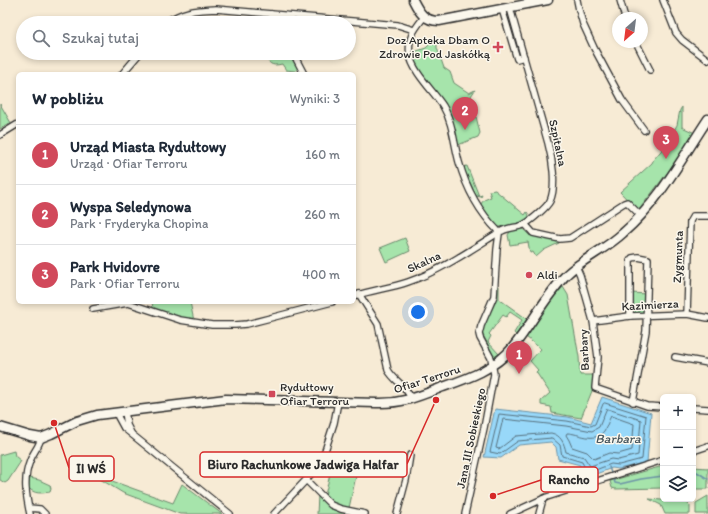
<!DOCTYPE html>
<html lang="pl">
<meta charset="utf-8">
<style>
:root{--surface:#fff;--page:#f2f2f3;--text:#1f2937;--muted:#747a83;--line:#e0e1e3;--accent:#d1495b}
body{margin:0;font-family:Itim,sans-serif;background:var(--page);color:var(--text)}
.controls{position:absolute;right:12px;bottom:12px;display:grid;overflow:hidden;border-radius:6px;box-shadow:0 2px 6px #0003}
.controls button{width:36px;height:36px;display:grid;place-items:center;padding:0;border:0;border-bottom:1px solid var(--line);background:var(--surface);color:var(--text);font:20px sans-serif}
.compass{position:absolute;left:612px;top:12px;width:36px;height:36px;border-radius:50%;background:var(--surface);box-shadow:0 2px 6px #0003;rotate:208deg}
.you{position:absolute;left:418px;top:312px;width:14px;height:14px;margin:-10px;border:3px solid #fff;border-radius:50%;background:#1a73e8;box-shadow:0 0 0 6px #1a73e833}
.badge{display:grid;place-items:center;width:26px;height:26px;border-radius:50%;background:var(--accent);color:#fff;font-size:13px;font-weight:700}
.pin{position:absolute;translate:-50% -33px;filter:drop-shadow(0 1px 2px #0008)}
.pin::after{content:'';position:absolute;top:21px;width:14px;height:12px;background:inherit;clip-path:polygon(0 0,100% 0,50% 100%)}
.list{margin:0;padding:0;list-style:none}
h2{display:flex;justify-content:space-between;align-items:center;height:52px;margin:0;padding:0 16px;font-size:17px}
h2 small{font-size:13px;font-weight:400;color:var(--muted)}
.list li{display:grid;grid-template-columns:26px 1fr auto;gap:12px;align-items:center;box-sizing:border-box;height:60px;padding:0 16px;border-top:1px solid var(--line)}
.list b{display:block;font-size:15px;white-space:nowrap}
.list p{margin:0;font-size:13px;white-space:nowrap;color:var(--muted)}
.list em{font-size:13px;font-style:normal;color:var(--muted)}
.icon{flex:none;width:22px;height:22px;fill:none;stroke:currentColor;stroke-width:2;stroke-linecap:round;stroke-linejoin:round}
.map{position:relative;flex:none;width:708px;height:514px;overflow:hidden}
.search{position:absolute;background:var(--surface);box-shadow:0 2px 6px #0003;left:16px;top:16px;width:340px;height:44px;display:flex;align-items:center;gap:10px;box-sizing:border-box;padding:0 14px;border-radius:22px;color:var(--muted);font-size:15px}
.panel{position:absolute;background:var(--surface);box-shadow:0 2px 6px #0003;left:16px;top:72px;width:340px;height:232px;border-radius:6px}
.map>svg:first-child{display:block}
</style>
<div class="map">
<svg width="708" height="514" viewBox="0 0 708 514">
<rect width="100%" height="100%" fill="#f7ebd5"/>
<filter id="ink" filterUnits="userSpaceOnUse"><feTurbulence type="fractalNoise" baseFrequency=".025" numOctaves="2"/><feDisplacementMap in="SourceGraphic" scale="8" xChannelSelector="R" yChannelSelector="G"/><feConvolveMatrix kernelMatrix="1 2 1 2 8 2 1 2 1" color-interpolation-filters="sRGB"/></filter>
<g filter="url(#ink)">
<g fill="#a6e4ab" stroke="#68886b">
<path d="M432 42 437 45V48L444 68 450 72 454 83 469 93 475 90 471 96 480 133 478 137 458 145 451 118 414 61 412 56 414 52 426 48Z"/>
<path d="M263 53H282V55L287 56 289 53H291L299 68 295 71 286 70 282 64C270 67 269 63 263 53Z"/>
<path d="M0 104 11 123 0 129Z"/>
<path d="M682 107V127L695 133 671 168 638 211 620 192 652 163 654 159 666 145 677 125 680 110Z"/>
<path d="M467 166 479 196 482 195 481 197 476 196 463 167Z"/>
<path d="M495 190 525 215 527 212 529 215 528 219 517 224 502 227H498L496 225 480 205 484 200 491 197 489 191Z"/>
<path d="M522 228 530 236 531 235 559 241V243L544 250 536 257 533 252 530 253 528 242 510 245 508 235 511 230Z"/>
<path d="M405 238 410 251 386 262 380 248Z"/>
<path d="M497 286H499V299L527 319 516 335 514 333 522 320 510 312 506 317 503 315 489 334 491 336 488 342 499 354 494 357 482 333V328L495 303Z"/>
<path d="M563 287 568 295 579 357 580 375H593L592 391 581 418 552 413 551 407 541 405V401L550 393 536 372 538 370 530 361 541 349 526 337 547 304Z"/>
<path d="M632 293 646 294 645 311 642 313 632 312Z"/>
<path d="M152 302H190L194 321 180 318 153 309Z"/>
<path d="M14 451 15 456 21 461 8 481 5 483 0 480V455Z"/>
<path d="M663 466V488L616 489 612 488 610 481Z"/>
<path d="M693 467 708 468V489H693Z"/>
<path d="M331 470 356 476 349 508 336 505 325 495Z"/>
<path d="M90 473 173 503 182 484 222 514H180L123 493Z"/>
<path d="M30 478 39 480 50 485 51 489 50 492C42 493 34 495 28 487Z"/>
<path d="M318 495 349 512 350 514H317Z"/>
<path d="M708 496V514H696V503Z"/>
<path d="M649 499 686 502 690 506V514H665L661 505Z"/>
</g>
<path fill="#98d8f9" stroke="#6c93a7" d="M602 397 651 413 647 462 619 469 612 468 577 481 580 465 558 459 556 447 551 442 519 445 501 458 484 457 495 409 568 417 591 423Z"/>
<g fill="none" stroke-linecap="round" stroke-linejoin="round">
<g stroke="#57707d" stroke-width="1">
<path d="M605 403 646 416 642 459 619 465 611 464 585 474 583 472 584 466 582 462 562 456 560 445 552 438 518 441 500 454 490 452 499 414 567 421 591 426 595 424 603 404Z"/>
<path d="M608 409 641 420 638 455 618 460 611 459 590 466 584 457 566 452C564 443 561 435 551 433L516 436 499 449 496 448 503 419 566 426 592 431 599 427 606 410Z"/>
<path d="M611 416 634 424 632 450 618 454 609 453 594 459 587 452 572 447 569 440 566 435 567 433C579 433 594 444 604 431 607 427 608 421 611 416Z"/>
</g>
<g stroke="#6c93a7" stroke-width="1.5">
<path d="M609 467 611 473"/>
<path d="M693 472H697L708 479"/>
<path d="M614 480 615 483 620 484 641 479 663 476"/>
</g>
<defs>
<g id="street">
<path d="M577 0 579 10 583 24 594 48 622 100 644 130"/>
<path d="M620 0 625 18"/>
<path d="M663 0 676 33 682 40 708 60"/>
<path d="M502 9 517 59 524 57"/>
<path d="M271 14 276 23"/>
<path d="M424 17C414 30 407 38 410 55 412 71 434 92 443 106 453 123 454 144 459 162 466 187 479 212 498 231"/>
<path d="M164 23C184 11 193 10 216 9L398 25 414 30"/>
<path d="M636 42 650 70"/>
<path d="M293 53 304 74"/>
<path d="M122 74 140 53"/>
<path d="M0 135 18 124"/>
<path d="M525 224 533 233 560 239 570 238 624 203 627 202 641 216"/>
<path d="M502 231C509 227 519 228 525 224 532 220 547 207 550 201 557 185 552 158 548 143L510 8"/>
<path d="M576 266 580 275 593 321 598 357 595 388 647 406 663 407"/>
<path d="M359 294 378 324 388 370C395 382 407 386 411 399"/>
<path d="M354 296C372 290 391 288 408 282 440 271 469 251 498 233"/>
<path d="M93 309 128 303 180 320 212 325H235L247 324 274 317 332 302"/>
<path d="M687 314 690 221 693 216H708"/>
<path d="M630 316V261L632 258 638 257 648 259 646 331 633 402"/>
<path d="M593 321 630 316 687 314 708 318"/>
<path d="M675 357 708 363"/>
<path d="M693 408 708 409"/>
<path d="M125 411 127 425 131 433"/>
<path d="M117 412 118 417 124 428 230 514"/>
<path d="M693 451 708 446"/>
<path d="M306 480 331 505 341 509 365 514"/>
<path d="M29 508 40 509 45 514"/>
<path d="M30 514C26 496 23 478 30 461 33 452 39 447 41 438"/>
<path d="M274 514 306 480 322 460 334 423 338 402"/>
<path d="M397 514 406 480 410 455"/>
<path d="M465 514 484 428 494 374 491 358 480 338 479 334 481 326 494 296 497 249 499 234"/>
<path d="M510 514 547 497 663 460"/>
<path d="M539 514 543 499"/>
</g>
<g id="secondary">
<path d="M413 0C419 12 424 21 439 21L548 0"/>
<path d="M0 427 30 436 41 438 51 434 77 421 97 415 226 399 376 403C402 404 420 396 443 387 469 378 495 369 513 347 532 324 545 296 567 274 584 258 606 249 623 233 659 202 682 158 708 119"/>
</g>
</defs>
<use href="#street" stroke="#2b2b2b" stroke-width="8"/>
<use href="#secondary" stroke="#2b2b2b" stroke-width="11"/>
<use href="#street" stroke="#fbf7ec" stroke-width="5.5"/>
<use href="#secondary" stroke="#fbf7ec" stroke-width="8"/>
</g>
</g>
<g fill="#d1495b" stroke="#fbf7ec" stroke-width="1.5">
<path d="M496 41h4v4h4v4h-4v4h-4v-4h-4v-4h4z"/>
<circle cx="529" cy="275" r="4"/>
<rect x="268" y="390" width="8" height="8" rx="2"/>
</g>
<g text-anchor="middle" stroke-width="3" stroke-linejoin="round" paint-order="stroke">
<g font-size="12" fill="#2b2b2b" stroke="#fbf7ec" text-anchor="start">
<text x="490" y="44" text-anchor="end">Doz Apteka Dbam O<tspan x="490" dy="14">Zdrowie Pod Jaskółką</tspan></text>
<text x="537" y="279">Aldi</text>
<text x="280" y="391">Rydułtowy<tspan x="280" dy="14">Ofiar Terroru</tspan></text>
</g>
<g font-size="12" fill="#2b2b2b" stroke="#fbf7ec">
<text transform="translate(558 143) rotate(78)" y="4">Szpitalna</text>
<text transform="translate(678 257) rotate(-88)" y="4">Zygmunta</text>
<text transform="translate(424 262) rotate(-25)" y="4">Skalna</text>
<text transform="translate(650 305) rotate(-3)" y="4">Kazimierza</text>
<text transform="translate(584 350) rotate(-93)" y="4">Barbary</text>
<text transform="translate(427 379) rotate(-18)" y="4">Ofiar Terroru</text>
<text transform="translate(471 438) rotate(-78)" y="4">Jana III Sobieskiego</text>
</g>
<g font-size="13" font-style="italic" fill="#46565e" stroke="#fbf7ec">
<text x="618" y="443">Barbara</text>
</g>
</g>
<path fill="none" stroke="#d62828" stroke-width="1.5" d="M436 400L407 464M54 423L69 468M493 496L541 480"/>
<g fill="#d62828" stroke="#fbf7ec" stroke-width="1.5">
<circle cx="436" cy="400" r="4"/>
<circle cx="54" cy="423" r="4"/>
<circle cx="493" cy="496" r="4"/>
</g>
<g fill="#fbf7ec" stroke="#d62828" stroke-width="1.5">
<rect x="200" y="452" width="207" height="25" rx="4"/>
<rect x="69" y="456" width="45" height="25" rx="4"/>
<rect x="541" y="467" width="57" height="25" rx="4"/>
</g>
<g font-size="13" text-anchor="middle" font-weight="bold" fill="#2b2b2b">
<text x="303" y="469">Biuro Rachunkowe Jadwiga Halfar</text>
<text x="91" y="473">II WŚ</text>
<text x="569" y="484">Rancho</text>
</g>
</svg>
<div class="controls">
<button>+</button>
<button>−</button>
<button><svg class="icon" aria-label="layers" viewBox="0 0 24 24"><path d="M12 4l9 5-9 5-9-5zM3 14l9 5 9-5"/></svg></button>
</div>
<svg class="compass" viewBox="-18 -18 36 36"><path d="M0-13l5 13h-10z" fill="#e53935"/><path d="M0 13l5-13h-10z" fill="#747a83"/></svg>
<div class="you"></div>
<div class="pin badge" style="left:519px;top:374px">1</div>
<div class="pin badge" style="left:465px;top:130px">2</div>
<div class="pin badge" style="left:666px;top:159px">3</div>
<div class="search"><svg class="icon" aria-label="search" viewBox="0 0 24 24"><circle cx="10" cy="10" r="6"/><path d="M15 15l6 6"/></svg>Szukaj tutaj</div>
<section class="panel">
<h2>W pobliżu<small>Wyniki: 3</small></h2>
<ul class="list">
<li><span class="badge">1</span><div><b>Urząd Miasta Rydułtowy</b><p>Urząd · Ofiar Terroru</p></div><em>160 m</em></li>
<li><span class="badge">2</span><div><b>Wyspa Seledynowa</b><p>Park · Fryderyka Chopina</p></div><em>260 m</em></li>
<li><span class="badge">3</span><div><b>Park Hvidovre</b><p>Park · Ofiar Terroru</p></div><em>400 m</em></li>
</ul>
</section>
</div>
